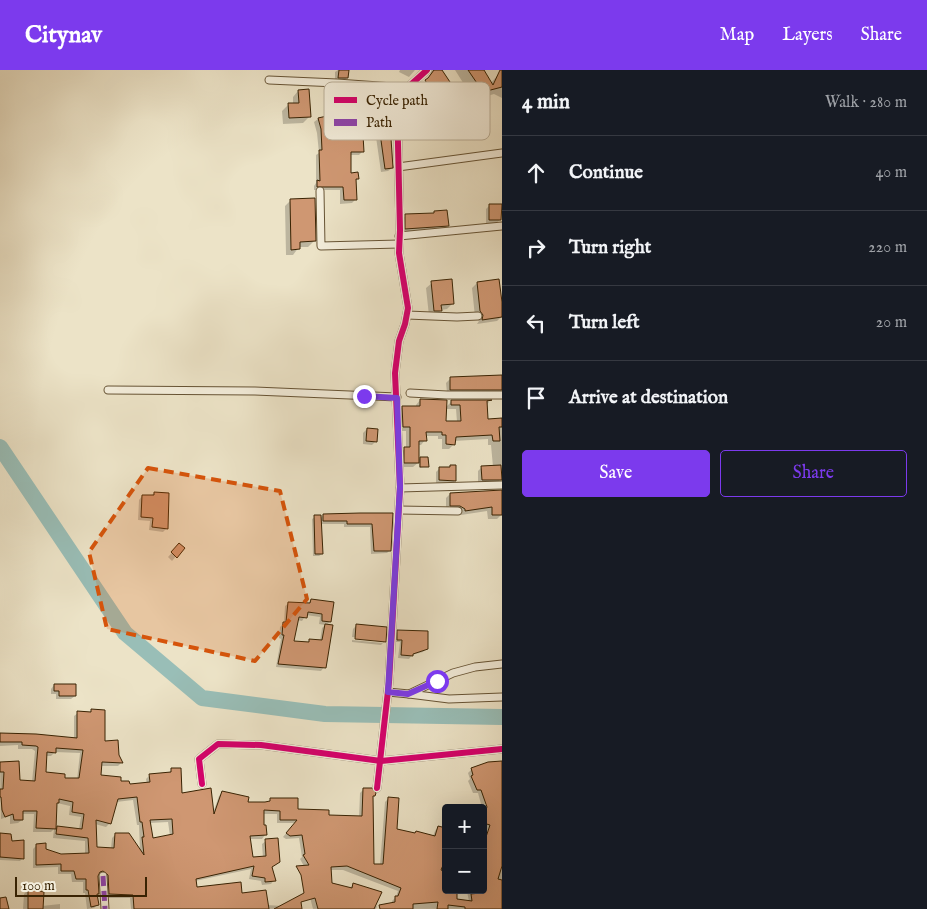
<!DOCTYPE html>
<meta charset="utf-8">
<style>
:root{--surface:#171b24;--page:#20242c;--text:#f1f3f6;--muted:#9ea1a6;--line:#363941;--accent:#7c3aed}
body{margin:0;font-family:"IM FELL English",serif;background:var(--page);color:var(--text)}
.controls{position:absolute;right:15px;bottom:15px;display:grid;overflow:hidden;border-radius:5px;box-shadow:0 5px 20px #0002}
.controls button{width:45px;height:45px;display:grid;place-items:center;padding:0;border:0;border-bottom:1px solid var(--line);background:var(--surface);color:var(--text);font:25px sans-serif}
.scale{position:absolute;left:15px;bottom:12px;width:132px;box-sizing:border-box;padding-left:5px;border:2px solid #392303;border-top:0;font-size:14px;line-height:18px;white-space:nowrap;color:#392303;-webkit-text-stroke:4px #f3eddb;paint-order:stroke}
.stop{position:absolute;width:15px;height:15px;margin:-11px;border:4px solid #7c3aed;border-radius:50%;background:#fff}
.stop.end{background:#7c3aed;border-color:#fff;box-shadow:0 1px 5px #0008}
.list{margin:0;padding:0;list-style:none}
h2{display:flex;justify-content:space-between;align-items:center;height:65px;margin:0;padding:0 20px;font-size:21px}
h2 small{font-size:16px;font-weight:400;color:var(--muted)}
.list li{display:grid;grid-template-columns:32px 1fr auto;gap:15px;align-items:center;box-sizing:border-box;height:75px;padding:0 20px;border-top:1px solid var(--line)}
.list b{display:block;font-size:19px;white-space:nowrap}
.list em{font-size:16px;font-style:normal;color:var(--muted)}
.actions{display:flex;gap:10px;padding:15px 20px}
.actions a{flex:1;padding:11px 0;border:1px solid var(--accent);border-radius:5px;text-align:center;font-size:18px;color:var(--accent)}
.actions .main{background:var(--accent);color:#fff}
.icon{flex:none;width:28px;height:28px;fill:none;stroke:currentColor;stroke-width:2;stroke-linecap:round;stroke-linejoin:round}
.map{position:relative;flex:none;width:502px;height:839px;overflow:hidden}
header{display:flex;align-items:center;gap:30px;box-sizing:border-box;height:70px;padding:0 25px;background:var(--accent);color:#fff}
header strong{font-size:24px}
nav{display:flex;gap:28px;margin-inline-start:auto;font-size:18px}
main{display:flex}
aside{flex:1;background:var(--surface)}
.map>svg:first-child{display:block}
</style>
<header>
<strong>Citynav</strong>
<nav><a>Map</a><a>Layers</a><a>Share</a></nav>
</header>
<main>
<div class="map">
<svg width="502" height="839" viewBox="0 0 502 839">
<rect width="100%" height="100%" fill="#ece3c7"/>
<filter id="stains"><feTurbulence type="fractalNoise" baseFrequency=".004" numOctaves="4"/><feColorMatrix values="0 0 0 0 .2 0 0 0 0 .09 0 0 0 0 .02 0 0 0 .5 -.17"/></filter>
<radialGradient id="worn" r=".72"><stop offset=".6" stop-color="#630" stop-opacity="0"/><stop offset="1" stop-color="#630" stop-opacity=".3"/></radialGradient>
<g fill="#0003" fill-rule="evenodd">
<path d="M338 0H348L347 8 343 12 335 11V2Z"/>
<path d="M400 0H415L409 7 399 2Z"/>
<path d="M432 0H441L458 27 454 31 444 33 441 29 434 33 432 30H429L421 16 428 9Z"/>
<path d="M455 0H482L491 13 502 0V28L494 24 474 30Z"/>
<path d="M298 21 309 47 303 53 283 54 282 41 288 35 293 34V27Z"/>
<path d="M388 41 392 98 388 101 381 102 376 67 362 68 363 81 359 85H350V104L358 109 355 111 356 129 352 133 340 134V120H314V116L316 113V85L319 83 317 63 314 52 318 49 344 44Z"/>
<path d="M291 130 314 171 308 177H299L293 185H286L285 136Z"/>
<path d="M490 135 500 150 496 153H486V139Z"/>
<path d="M434 143 448 155 444 159 403 162 402 149 406 146 433 144Z"/>
<path d="M432 213 453 233 447 239 441 240 435 247 429 246 426 218Z"/>
<path d="M477 213 502 246 497 251 477 254 479 251 475 247 472 218Z"/>
<path d="M451 308H502V327L447 323 446 313Z"/>
<path d="M420 330 446 337 451 332H489L486 335 487 351 502 350V395H500L501 409 497 413 478 414V401L482 397H493L491 375H488V369L454 371V374L449 379H442V369H438V366H425V370L421 375H418V390L420 388 427 396 419 398V392L413 397H400V383L406 378V361H399L398 342 402 337H416V335ZM446 339H456L457 352H445Z"/>
<path d="M367 359 376 371 372 375 363 374V363Z"/>
<path d="M450 396 455 411 451 414 436 413V402L440 398H449Z"/>
<path d="M502 421V444L497 449H488L487 441 461 445 455 440H446V428L450 424Z"/>
<path d="M154 423 167 458 163 462 149 460 150 451 138 450 139 430 142 426H151Z"/>
<path d="M391 444 390 480 387 483 371 484 370 457H344V454H320L322 484 319 486H313L312 449 315 447 320 449 323 445Z"/>
<path d="M179 475 183 478 172 491 168 487Z"/>
<path d="M311 530 330 552 326 555 324 597 321 601 276 597 281 569 279 568 280 557 284 553 285 536 289 533 308 534ZM306 545 320 547 319 554 325 555 322 558 320 571H309L307 573 293 572 297 550 302 551Z"/>
<path d="M357 555 385 571 381 575 352 572V570L383 573V570L352 567 353 559Z"/>
<path d="M398 561 426 579 423 582 412 585 409 589 398 588 400 572H394L395 564Z"/>
<path d="M54 615 75 626 71 629H56V624H51V619Z"/>
<path d="M91 641 104 672 118 686 121 693 118 696H101L100 706 129 716 147 714 146 709 150 705 168 703 172 700 181 724 213 743 219 726 223 722 247 733H267L271 730 297 740 328 746 359 748 360 723 364 719 374 725 372 727V795H380L385 732 389 728 396 760 433 766 435 761 438 757 440 800 446 820 455 831 469 832 467 821 464 820H483V745L486 742 502 760V839H386L392 834V831L396 827 398 821 343 800H330L331 814 350 818 354 814 374 837 377 836 376 839H313L303 800 305 798 300 789 302 787 299 768 286 769 283 767 295 753H277V744H263V757L265 765 262 769H249L252 789 263 788 262 774 266 771 279 791 271 798 274 810 271 814 262 815 261 811 249 809 251 799 195 811 196 819 241 824 267 835 283 836 301 839H131L130 828H106L102 805 98 804 96 825 98 834 94 838 87 839 85 823H83V812H72L71 804H58V797L33 798V779L37 775 45 780 61 785 85 784V771L53 768 54 759 51 762H33L34 744H22V750L18 753 10 754V746L1 749 0 692H17L18 711 32 712 35 681 32 679H18V675L0 676V664L74 669V646L78 643H89ZM55 682 80 683 77 710 63 709 45 703 46 686H51ZM133 730 137 755H139L140 781 116 764 112 768 111 779 96 778 95 754 106 757 110 753 116 732ZM57 733 70 736 69 745 81 747 79 759 58 757 55 759ZM168 752 170 766 152 769 150 753Z"/>
<path d="M472 699 502 701V732L500 734H481L478 723H473L468 711 470 709 468 703Z"/>
<path d="M0 764 11 772 23 788 20 791 0 790Z"/>
<path d="M28 820 42 836 60 834V839H23L24 824Z"/>
</g>
<g fill="none" stroke-linecap="round" stroke-linejoin="round">
<path stroke="#99beb7" stroke-width="16" d="M0 377 125 563 202 628 325 644 502 647"/>
</g>
<g fill="#cf9772" stroke="#392303" fill-rule="evenodd">
<path d="M339 0H349L348 8H338Z"/>
<path d="M434 0H442L460 27 449 29 446 25 439 29 437 25H433L425 10 428 8Z"/>
<path d="M468 0H484L493 15 500 0H502V17L483 22Z"/>
<path d="M309 19 311 47 289 48 288 33H299L298 20Z"/>
<path d="M389 39 393 98 385 99 380 63 363 65 364 82H351V103L358 102 359 109H356L357 130H344L343 117H317V110L320 111 319 80H322L321 59 318 48 345 42V43Z"/>
<path d="M315 128 316 171 300 172V179L291 180 290 129Z"/>
<path d="M489 134H502L501 150H489Z"/>
<path d="M447 140 449 156 405 159V144L434 143V141Z"/>
<path d="M452 209 454 234 441 235 442 241H434L431 211Z"/>
<path d="M499 209 502 232V247L482 250 483 245 480 241 477 212Z"/>
<path d="M502 305V320H450V307Z"/>
<path d="M420 329 447 330 446 351H461L460 335H451V330H492L487 331 488 349 502 348V357H499L500 371H493L492 365 456 367 455 375 446 374V365H442V362H426L427 371H419V393H404V377H410V357H403L402 336H420Z"/>
<path d="M367 358 378 359 377 372 366 371Z"/>
<path d="M420 387H428L429 397H420Z"/>
<path d="M450 395H456V411L439 410V397H450Z"/>
<path d="M501 395 502 410H482L481 396Z"/>
<path d="M502 420V445H492V437L465 441V439L460 436H450V423Z"/>
<path d="M154 422 169 423 168 459 152 457 153 448 141 447 142 425H154Z"/>
<path d="M360 443H393L391 481H374L372 454H347V451H323V444Z"/>
<path d="M314 445H321L323 484H315Z"/>
<path d="M179 473 185 478 177 488 171 482Z"/>
<path d="M311 529 334 532 331 552 322 551V544L308 542 307 548 299 547 294 571 309 572V569L322 570 325 554 333 555 326 598 278 594 284 565H282L283 552H286L288 532 310 533Z"/>
<path d="M356 554 387 557 386 572 355 569Z"/>
<path d="M397 560 428 561V579L413 584V586L401 585 402 570H397Z"/>
<path d="M54 614H76V626H59V621H54Z"/>
<path d="M91 639 105 640V671L118 670 119 685 123 693 102 692 101 705 121 707V711H129L130 714 150 712 149 704 171 702V698H181L182 723 211 718 214 744 222 721 249 727 248 732H265L270 731V728H298V739L329 740V745L362 746 363 718H372L376 723 375 726H373L374 794H383L388 727 399 728 397 759 415 763 416 761 435 766 438 756 446 758V788L441 800 446 802V820H457V829L472 831 471 824 480 823V820H483V776L490 755 483 753 484 743 487 737 481 720H477L471 706 473 705 471 698 488 692 502 691V796L498 809 502 810V839H465V837L448 835V839H437L438 832 413 834V839H380L379 835 395 832V826H398L401 818 347 796 331 797 332 813 352 818 353 813 382 822 374 839H318L315 828 301 832 302 839H274L304 823 301 805 296 796 309 795 303 785 305 784 302 765 290 766 286 763 297 750H280V741L264 740V755H266L267 765 250 766 253 787 266 786 265 769 278 768 280 792 272 797 276 811 265 812V808L252 806 254 796 196 809 197 817 241 812 242 823 266 820 269 839H134L133 825 109 824 108 805 103 801 100 802 98 806 99 824H97L99 835 91 837 88 820H86V809H76L74 801H61V794L36 795V774L46 773V779L61 784 89 783 88 768 56 764 57 756 82 759 84 744 72 742 73 732 59 729V733H57L56 759 36 758 37 741H23V750H14L13 744 5 747 2 740 1 727H0V719H3L4 702H0V692L19 691 20 710 35 711 38 677 36 676 22 675V672H0V663L36 664 77 668V641L91 642ZM56 678 83 680 79 708H65V704L46 702 47 682 56 683ZM137 727 140 752H142L144 767H142L144 785 129 763H115L114 778 97 777 96 750 111 754 118 729ZM172 749 173 764 153 768 150 750Z"/>
<path d="M0 763 11 764 12 771 24 770V789L0 787Z"/>
<path d="M28 818 44 822 43 839H28Z"/>
<path d="M6 827 9 839H0V828Z"/>
</g>
<g fill="none" stroke-linecap="round" stroke-linejoin="round">
<defs>
<g id="street">
<path d="M269 10 337 13 407 18"/>
<path d="M398 97 502 83"/>
<path d="M320 121 321 176 399 174"/>
<path d="M399 166 502 156"/>
<path d="M407 245 457 247 478 246"/>
<path d="M108 320 255 321 397 327"/>
<path d="M410 323 447 325H502"/>
<path d="M400 418 502 415"/>
<path d="M399 440 458 441"/>
<path d="M388 622 409 624 453 603 475 597 502 594"/>
<path d="M409 624 449 629 502 627"/>
<path d="M202 714 199 689 218 674 261 675 381 691 502 679"/>
<path d="M377 718 389 612 400 417 395 303 399 271 405 254 408 238 399 183 400 160 397 32 407 18 427 0"/>
<path d="M103 806 105 839"/>
</g>
</defs>
<use href="#street" stroke="#665334" stroke-width="9"/>
<use href="#street" stroke="#f3eddb" stroke-width="7"/>
<path stroke="#8e44ad" stroke-width="5" stroke-dasharray="10 5" stroke-linecap="butt" d="M103 806 105 839"/>
<defs>
<g id="cycleway">
<path d="M202 714 199 689 218 674 261 675 381 691 502 679"/>
<path d="M377 718 389 612 400 417 395 303 399 271 405 254 408 238 399 183 400 160 397 32 407 18 427 0"/>
</g>
</defs>
<use href="#cycleway" stroke="#f3eddb" stroke-width="9"/>
<use href="#cycleway" stroke="#d6006c" stroke-width="6"/>
</g>
<g fill="none" stroke-linecap="round" stroke-linejoin="round">
<path stroke="#7c3aed" stroke-width="6" d="M364 326 397 328 400 417 388 622 408 624 437 611"/>
</g>
<path fill="#d6540b" fill-opacity="0.2" stroke="#d6540b" stroke-width="4" stroke-dasharray="10 6" stroke-linejoin="round" d="M148 398 280 421 307 529 255 591 107 559 89 482Z"/>
<rect x="324" y="12" width="166" height="58" rx="8" fill="#f3eddb" stroke="#bbb09a" stroke-width="1"/>
<rect x="334" y="27" width="23" height="6" fill="#d6006c"/>
<rect x="334" y="49" width="23" height="7" fill="#8e44ad"/>
<g font-size="14" fill="#392303">
<text x="366" y="35">Cycle path</text>
<text x="366" y="57">Path</text>
</g>
<rect width="100%" height="100%" filter="url(#stains)"/>
<rect width="100%" height="100%" fill="url(#worn)"/>
</svg>
<div class="controls">
<button>+</button>
<button>−</button>
</div>
<div class="scale">100 m</div>
<div class="stop" style="left:437px;top:611px"></div>
<div class="stop end" style="left:364px;top:326px"></div>
</div>
<aside>
<h2>4 min<small>Walk · 280 m</small></h2>
<ul class="list">
<li><svg class="icon" aria-label="ahead" viewBox="0 0 24 24"><path d="M12 20V5M6 11l6-6 6 6"/></svg><div><b>Continue</b></div><em>40 m</em></li>
<li><svg class="icon" aria-label="right" viewBox="0 0 24 24"><path d="M7 20v-9h11M14 6l5 5-5 5"/></svg><div><b>Turn right</b></div><em>220 m</em></li>
<li><svg class="icon" aria-label="left" viewBox="0 0 24 24"><path d="M17 20v-9H6M10 6l-5 5 5 5"/></svg><div><b>Turn left</b></div><em>20 m</em></li>
<li><svg class="icon" aria-label="arrive" viewBox="0 0 24 24"><path d="M6 21V4h12l-3 4 3 4H6"/></svg><div><b>Arrive at destination</b></div></li>
</ul>
<div class="actions"><a class="main">Save</a><a>Share</a></div>
</aside>
</main>
